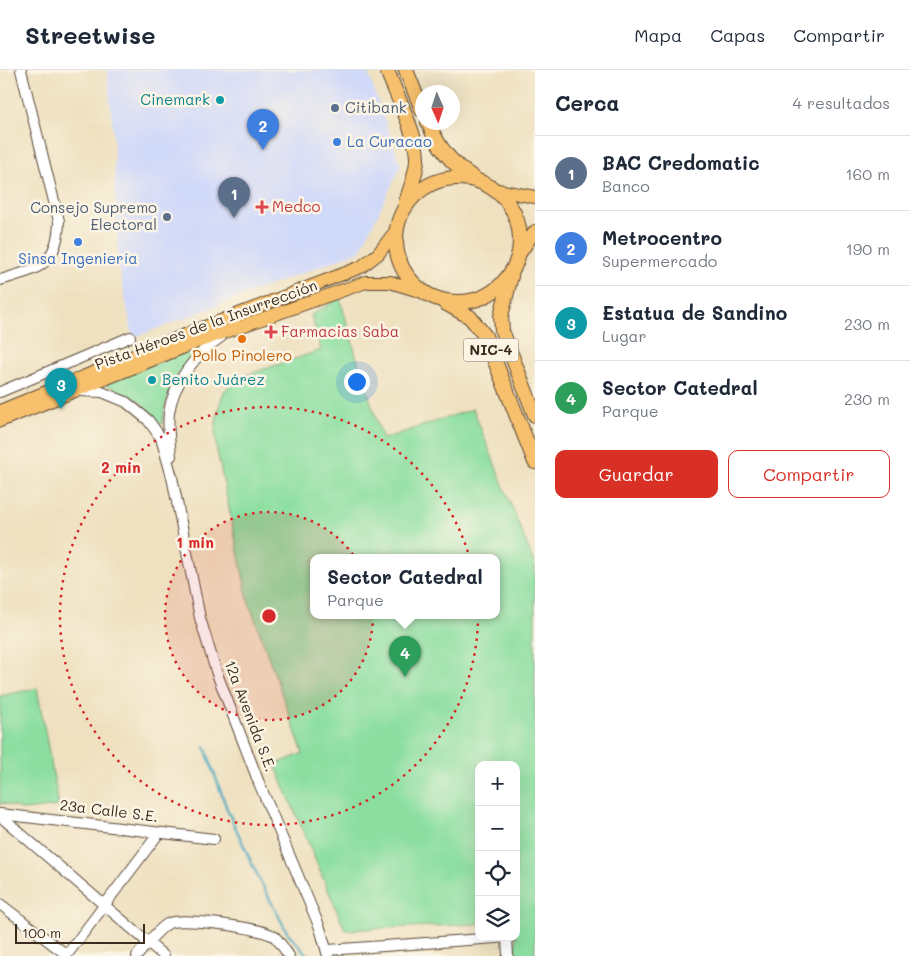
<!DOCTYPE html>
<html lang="es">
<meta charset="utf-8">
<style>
:root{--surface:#fff;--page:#f2f2f3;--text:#1f2937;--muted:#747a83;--line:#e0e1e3;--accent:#d93025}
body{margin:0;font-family:Mali,sans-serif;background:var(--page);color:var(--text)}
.controls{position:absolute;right:15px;bottom:15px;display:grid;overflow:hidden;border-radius:10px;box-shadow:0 5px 20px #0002}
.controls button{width:45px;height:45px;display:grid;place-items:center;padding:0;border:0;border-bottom:1px solid var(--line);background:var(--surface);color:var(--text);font:25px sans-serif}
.compass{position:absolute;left:415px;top:15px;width:45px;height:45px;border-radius:50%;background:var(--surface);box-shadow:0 5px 20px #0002;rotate:177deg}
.scale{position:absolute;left:15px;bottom:12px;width:130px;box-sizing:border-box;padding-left:5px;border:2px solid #3b2a1e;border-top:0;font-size:14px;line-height:18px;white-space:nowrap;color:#3b2a1e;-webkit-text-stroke:4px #fcf5e5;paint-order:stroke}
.you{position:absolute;left:356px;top:311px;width:18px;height:18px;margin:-12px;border:4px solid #fff;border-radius:50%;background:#1a73e8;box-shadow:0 0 0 8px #1a73e833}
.badge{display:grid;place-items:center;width:32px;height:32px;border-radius:50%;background:var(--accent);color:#fff;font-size:16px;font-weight:700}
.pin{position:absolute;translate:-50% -41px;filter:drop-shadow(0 1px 2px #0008)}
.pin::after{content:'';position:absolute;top:26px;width:18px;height:15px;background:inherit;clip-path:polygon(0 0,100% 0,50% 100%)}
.popup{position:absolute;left:310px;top:484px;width:190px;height:65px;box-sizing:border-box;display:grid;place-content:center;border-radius:10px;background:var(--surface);filter:drop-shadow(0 1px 4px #0005);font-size:16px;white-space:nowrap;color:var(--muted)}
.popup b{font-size:19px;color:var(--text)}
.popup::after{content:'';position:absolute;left:50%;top:100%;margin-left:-10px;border:10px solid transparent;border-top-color:var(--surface)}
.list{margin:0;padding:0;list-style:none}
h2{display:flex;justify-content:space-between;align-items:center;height:65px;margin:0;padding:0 20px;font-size:21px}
h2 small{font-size:16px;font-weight:400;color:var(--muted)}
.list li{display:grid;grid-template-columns:32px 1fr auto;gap:15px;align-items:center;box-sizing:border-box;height:75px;padding:0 20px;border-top:1px solid var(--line)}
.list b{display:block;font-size:19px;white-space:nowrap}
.list p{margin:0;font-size:16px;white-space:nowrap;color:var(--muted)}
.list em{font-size:16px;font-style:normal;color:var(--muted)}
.actions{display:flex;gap:10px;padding:15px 20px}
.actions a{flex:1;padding:11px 0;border:1px solid var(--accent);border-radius:10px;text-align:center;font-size:18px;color:var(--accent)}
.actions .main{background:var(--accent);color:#fff}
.icon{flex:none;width:28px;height:28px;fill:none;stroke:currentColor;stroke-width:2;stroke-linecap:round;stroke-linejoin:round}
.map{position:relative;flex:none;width:535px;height:886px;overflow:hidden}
header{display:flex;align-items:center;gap:30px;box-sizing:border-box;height:70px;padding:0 25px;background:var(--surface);border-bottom:1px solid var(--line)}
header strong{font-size:24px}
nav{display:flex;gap:28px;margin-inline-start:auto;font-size:18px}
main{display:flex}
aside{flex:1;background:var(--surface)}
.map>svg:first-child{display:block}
</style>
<header>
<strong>Streetwise</strong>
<nav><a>Mapa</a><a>Capas</a><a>Compartir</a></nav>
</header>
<main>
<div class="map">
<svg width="535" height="886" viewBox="0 0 535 886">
<rect width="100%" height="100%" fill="#fcf5e5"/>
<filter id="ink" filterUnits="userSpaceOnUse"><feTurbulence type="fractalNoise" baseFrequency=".02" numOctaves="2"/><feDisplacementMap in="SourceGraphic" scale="10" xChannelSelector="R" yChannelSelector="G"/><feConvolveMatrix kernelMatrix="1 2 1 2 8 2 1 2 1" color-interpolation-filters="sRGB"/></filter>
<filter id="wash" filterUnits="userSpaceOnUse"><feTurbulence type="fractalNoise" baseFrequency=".0096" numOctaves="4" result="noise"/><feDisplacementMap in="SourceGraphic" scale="20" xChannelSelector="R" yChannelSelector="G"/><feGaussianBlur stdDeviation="1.12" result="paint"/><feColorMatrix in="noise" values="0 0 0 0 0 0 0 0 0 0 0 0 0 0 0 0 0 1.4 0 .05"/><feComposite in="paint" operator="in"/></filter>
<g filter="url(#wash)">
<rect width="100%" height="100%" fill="#efe1c0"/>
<path fill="#d1d9f9" d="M107 0H367L401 96 360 181 133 268 118 193 113 61Z"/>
<g fill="#8bdea0" stroke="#63845f" fill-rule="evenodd">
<path d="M340 228 359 296 383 369 473 339 535 495V886H516V695H479V854L345 860 275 695 303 683 248 530 216 376 215 359 218 339 224 321 238 308 321 280 311 245ZM496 488V546H314V488Z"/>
<path d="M197 278 175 309 165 336 162 355 140 332 103 313Z"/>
<path d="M37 618 59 736 24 740 2 733 0 735V626Z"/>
</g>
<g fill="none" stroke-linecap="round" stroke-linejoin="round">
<path stroke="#40a7c0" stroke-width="2.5" d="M205 677 227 739 258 807 287 862 308 886"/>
</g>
</g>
<g filter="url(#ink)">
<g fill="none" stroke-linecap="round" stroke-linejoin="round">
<defs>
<g id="minor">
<path d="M0 210C37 199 58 196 59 151L21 0"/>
<path d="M79 321 102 322 126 332 148 350 161 368 172 407 200 548 216 601 259 713 320 858 328 886"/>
<path d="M0 322 130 267"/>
<path d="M171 386C170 372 167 357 169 343 173 313 196 283 221 267"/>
<path d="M0 744 214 769"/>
<path d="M0 746 164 886"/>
<path d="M0 834 67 885"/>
<path d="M507 868 508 886"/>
<path d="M328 880 510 867"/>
<path d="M66 886 159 763"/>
<path d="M137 886C144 877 159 858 169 853 183 847 264 858 275 867 280 872 285 880 289 886"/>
</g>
<g id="major">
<path d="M492 119 535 127"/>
<path d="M519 185 535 161"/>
<path d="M0 341 197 260 361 197 378 184 398 158"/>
<path d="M0 351 197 272 366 212H390L426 223"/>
</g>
<g id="highway">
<path d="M387 0C396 25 418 66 417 91 416 105 410 119 406 132"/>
<path d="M406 0 422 40"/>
<path d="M428 52C438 77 451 94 474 108"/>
<circle cx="458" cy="170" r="62"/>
<path d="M511 206 501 246 502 261 535 345"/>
<path d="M445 233 470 247 485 266 535 392"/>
</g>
</defs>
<use href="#minor" stroke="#564536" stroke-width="12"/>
<use href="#major" stroke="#564536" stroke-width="14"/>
<use href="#highway" stroke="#564536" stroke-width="16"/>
<use href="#minor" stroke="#fff" stroke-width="10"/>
<use href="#major" stroke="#f7c06c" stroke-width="12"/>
<use href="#highway" stroke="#f7c06c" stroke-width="14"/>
</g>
</g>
<circle cx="269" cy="546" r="104" fill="#d62828" fill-opacity=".12"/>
<g fill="none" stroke="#d62828" stroke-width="2.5" stroke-dasharray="2.5 5">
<circle cx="269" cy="546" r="104"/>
<circle cx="269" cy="546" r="209"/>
</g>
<g fill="#0f9aa8" stroke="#fcf5e5" stroke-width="2">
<circle cx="220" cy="30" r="5"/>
<circle cx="152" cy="310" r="5"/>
</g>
<g fill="#5c6f8a" stroke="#fcf5e5" stroke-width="2">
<circle cx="335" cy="38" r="5"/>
<circle cx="167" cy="147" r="5"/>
</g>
<g fill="#3f7fe0" stroke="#fcf5e5" stroke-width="2">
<circle cx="337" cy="72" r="5"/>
<circle cx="78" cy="172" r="5"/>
</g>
<g fill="#e0444e" stroke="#fcf5e5" stroke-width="2">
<path d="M259.5 129.5h5v5h5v5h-5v5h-5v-5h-5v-5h5z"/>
<path d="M268.5 254.5h5v5h5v5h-5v5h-5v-5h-5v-5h5z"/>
</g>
<circle fill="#e8710a" stroke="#fcf5e5" stroke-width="2" cx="242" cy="269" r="5"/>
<g text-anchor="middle" stroke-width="5" stroke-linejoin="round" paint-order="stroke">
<rect fill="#fcf5e5" stroke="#75675a" stroke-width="1" x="463.5" y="268.5" width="55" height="23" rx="4"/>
<g font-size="14" font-weight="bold" fill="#3b2a1e">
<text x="491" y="285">NIC-4</text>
</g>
<g font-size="15" fill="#0d838f" stroke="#fcf5e5" text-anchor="end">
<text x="210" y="35">Cinemark</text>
<text x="162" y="315" text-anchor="start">Benito Juárez</text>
</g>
<g font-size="15" fill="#4e5e75" stroke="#fcf5e5" text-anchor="start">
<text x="345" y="43">Citibank</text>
<text x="157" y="143" text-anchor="end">Consejo Supremo<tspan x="157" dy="17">Electoral</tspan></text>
</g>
<g font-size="15" fill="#366cbe" stroke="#fcf5e5" text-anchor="start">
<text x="347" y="77">La Curacao</text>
<text x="78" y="194" text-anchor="middle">Sinsa Ingeniería</text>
</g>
<g font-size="15" fill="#be3a42" stroke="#fcf5e5" text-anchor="start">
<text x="272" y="142">Medco</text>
<text x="281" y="267">Farmacias Saba</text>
</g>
<g font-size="15" fill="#3b2a1e" stroke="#fcf5e5">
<text transform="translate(206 255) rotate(-20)" y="5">Pista Héroes de la Insurrección</text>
<text transform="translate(250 646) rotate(69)" y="5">12a Avenida S.E.</text>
<text transform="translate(109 741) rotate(7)" y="5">23a Calle S.E.</text>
</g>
<g font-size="15" fill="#c56008" stroke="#fcf5e5">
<text x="242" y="291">Pollo Pinolero</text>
</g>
</g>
<circle cx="269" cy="546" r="8" fill="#d62828" stroke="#fcf5e5" stroke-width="2.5"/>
<g font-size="15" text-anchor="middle" font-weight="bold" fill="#d62828" stroke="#fcf5e5" stroke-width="5" stroke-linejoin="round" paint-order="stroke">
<text x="121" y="403">2 min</text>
<text x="195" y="478">1 min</text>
</g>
</svg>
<div class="controls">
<button>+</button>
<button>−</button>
<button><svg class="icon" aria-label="locate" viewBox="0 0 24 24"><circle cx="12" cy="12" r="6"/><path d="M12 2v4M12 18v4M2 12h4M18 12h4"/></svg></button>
<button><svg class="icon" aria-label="layers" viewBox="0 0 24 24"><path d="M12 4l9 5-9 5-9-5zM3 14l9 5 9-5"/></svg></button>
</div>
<svg class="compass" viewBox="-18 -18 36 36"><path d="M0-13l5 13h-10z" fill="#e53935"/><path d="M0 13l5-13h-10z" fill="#747a83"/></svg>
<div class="scale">100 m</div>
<div class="you"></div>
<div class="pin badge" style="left:234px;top:148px;background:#5c6f8a">1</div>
<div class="pin badge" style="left:263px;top:80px;background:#3f7fe0">2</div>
<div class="pin badge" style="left:61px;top:339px;background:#0f9aa8">3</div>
<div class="pin badge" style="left:405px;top:607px;background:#2e9e5b">4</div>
<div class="popup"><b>Sector Catedral</b>Parque</div>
</div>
<aside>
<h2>Cerca<small>4 resultados</small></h2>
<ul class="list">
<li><span class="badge" style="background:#5c6f8a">1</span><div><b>BAC Credomatic</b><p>Banco</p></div><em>160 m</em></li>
<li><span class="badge" style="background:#3f7fe0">2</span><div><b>Metrocentro</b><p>Supermercado</p></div><em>190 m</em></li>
<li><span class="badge" style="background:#0f9aa8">3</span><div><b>Estatua de Sandino</b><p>Lugar</p></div><em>230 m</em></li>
<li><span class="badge" style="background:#2e9e5b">4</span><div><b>Sector Catedral</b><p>Parque</p></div><em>230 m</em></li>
</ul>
<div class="actions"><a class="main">Guardar</a><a>Compartir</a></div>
</aside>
</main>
